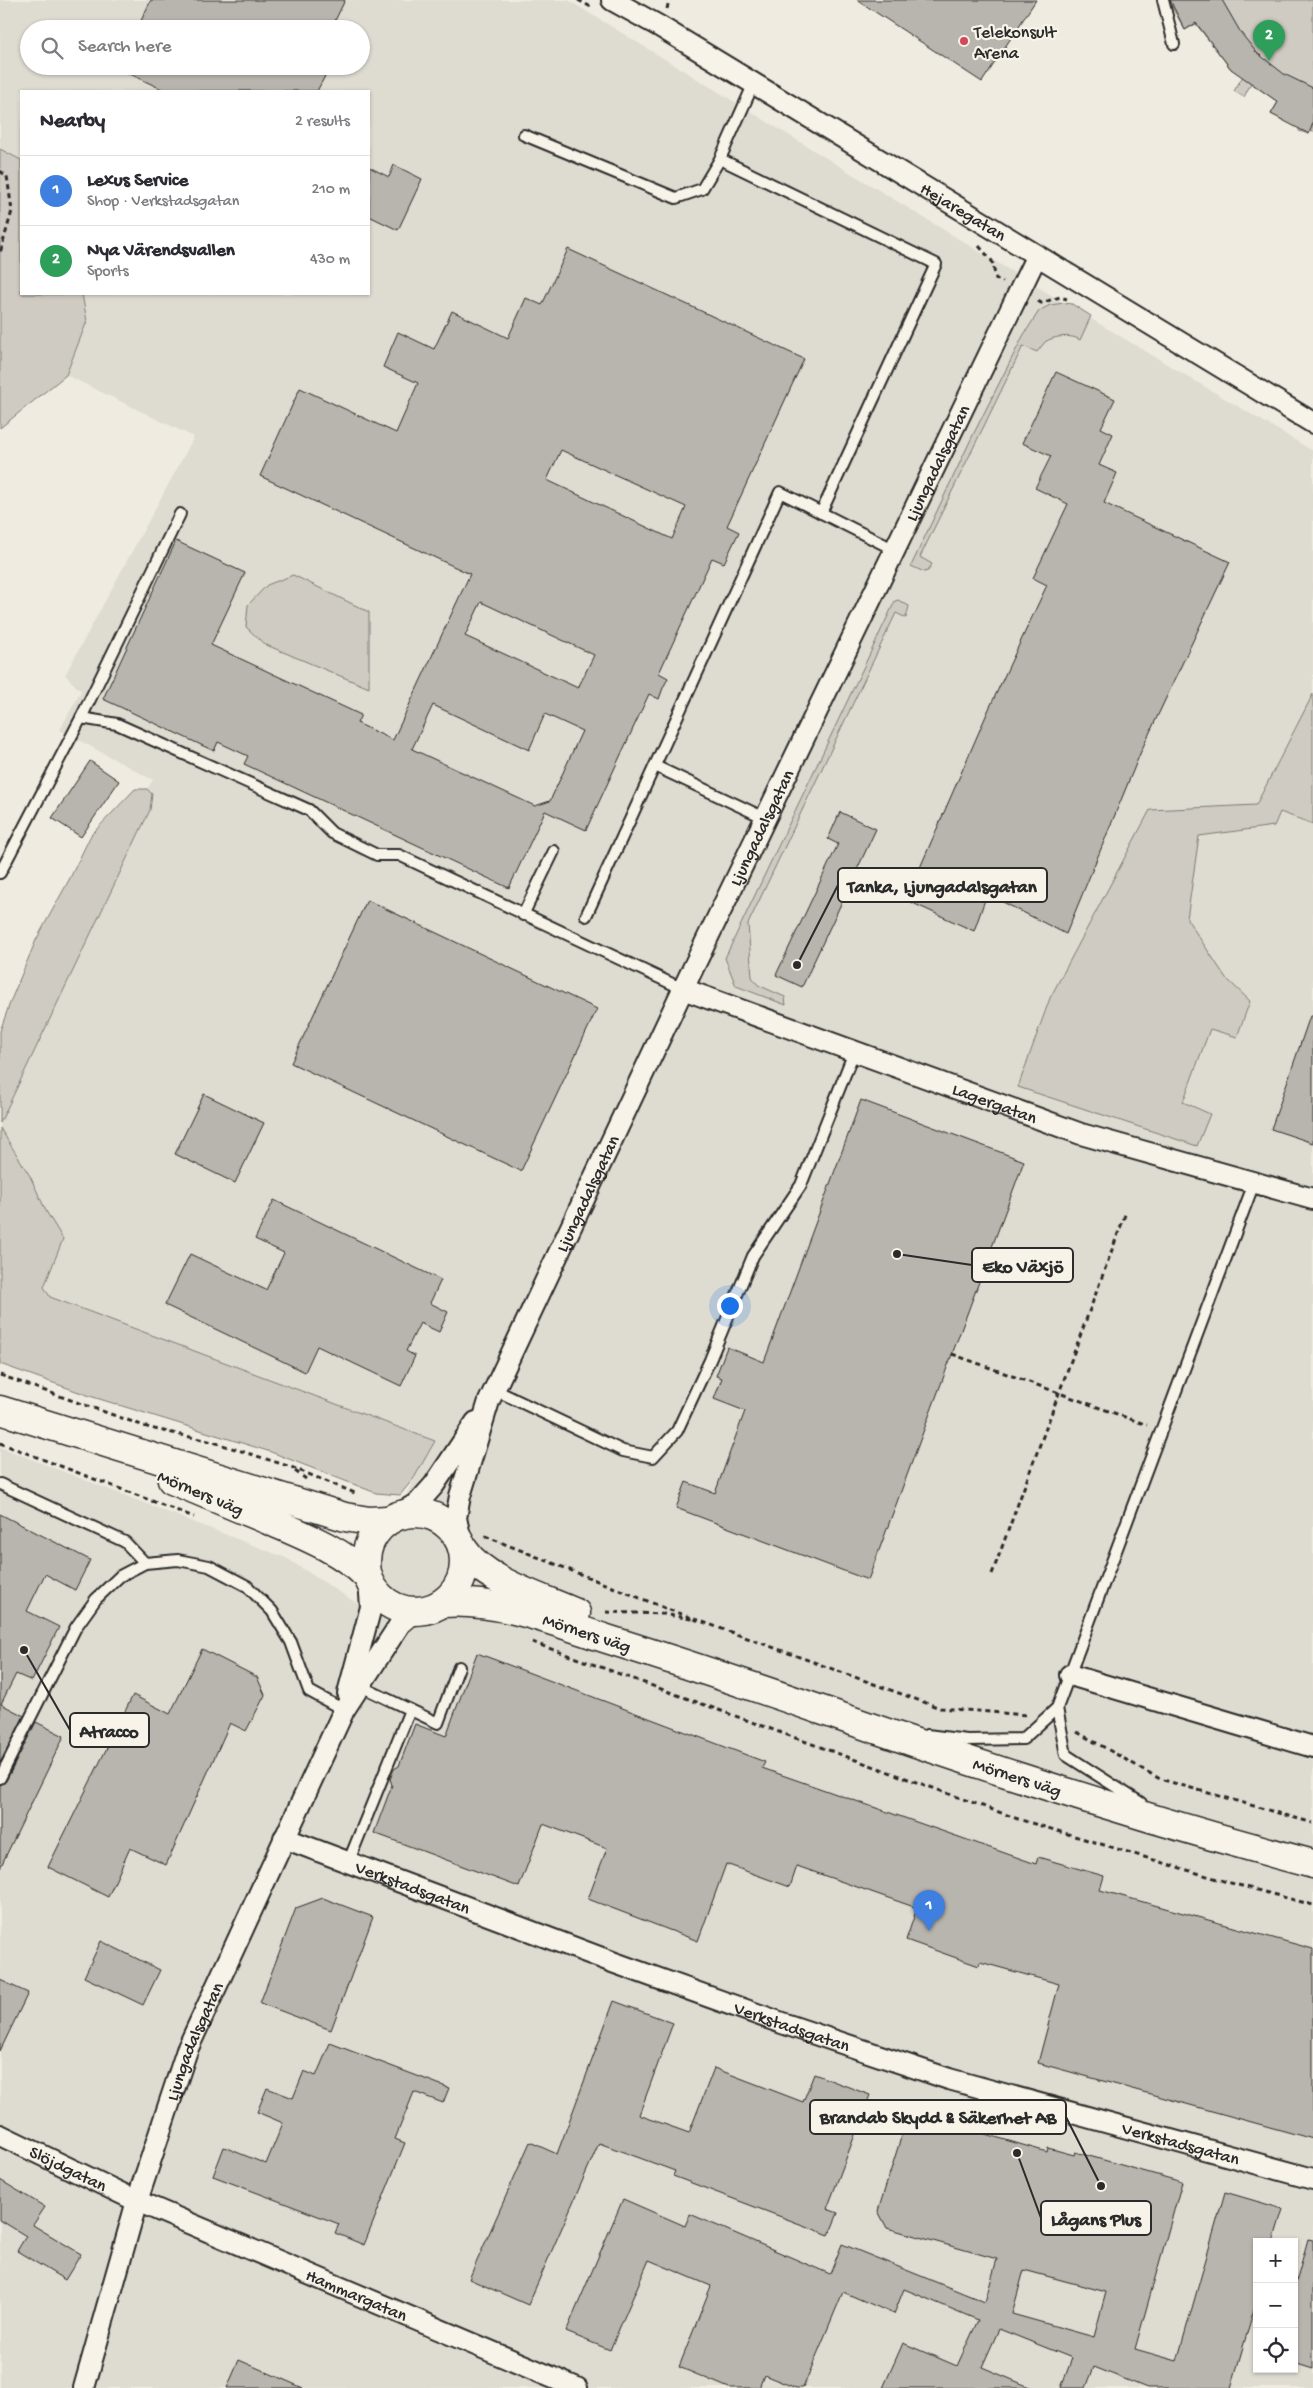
<!DOCTYPE html>
<meta charset="utf-8">
<style>
:root{--surface:#fff;--page:#f2f2f3;--text:#2b2b33;--muted:#7c7c81;--line:#e1e1e2;--accent:#d1495b}
body{margin:0;font-family:"Gochi Hand",sans-serif;background:var(--page);color:var(--text)}
.controls{position:absolute;right:15px;bottom:15px;display:grid;overflow:hidden;border-radius:0px;box-shadow:0 1px 4px #0004}
.controls button{width:45px;height:45px;display:grid;place-items:center;padding:0;border:0;border-bottom:1px solid var(--line);background:var(--surface);color:var(--text);font:25px sans-serif}
.you{position:absolute;left:729px;top:1305px;width:18px;height:18px;margin:-12px;border:4px solid #fff;border-radius:50%;background:#1a73e8;box-shadow:0 0 0 8px #1a73e833}
.badge{display:grid;place-items:center;width:32px;height:32px;border-radius:50%;background:var(--accent);color:#fff;font-size:16px;font-weight:700}
.pin{position:absolute;translate:-50% -41px;filter:drop-shadow(0 1px 2px #0008)}
.pin::after{content:'';position:absolute;top:26px;width:18px;height:15px;background:inherit;clip-path:polygon(0 0,100% 0,50% 100%)}
.list{margin:0;padding:0;list-style:none}
h2{display:flex;justify-content:space-between;align-items:center;height:65px;margin:0;padding:0 20px;font-size:21px}
h2 small{font-size:16px;font-weight:400;color:var(--muted)}
.list li{display:grid;grid-template-columns:32px 1fr auto;gap:15px;align-items:center;box-sizing:border-box;height:70px;padding:0 20px;border-top:1px solid var(--line)}
.list b{display:block;font-size:19px;white-space:nowrap}
.list p{margin:0;font-size:16px;white-space:nowrap;color:var(--muted)}
.list em{font-size:16px;font-style:normal;color:var(--muted)}
.icon{flex:none;width:28px;height:28px;fill:none;stroke:currentColor;stroke-width:2;stroke-linecap:round;stroke-linejoin:round}
.map{position:relative;flex:none;width:1313px;height:2388px;overflow:hidden}
.search{position:absolute;background:var(--surface);box-shadow:0 1px 4px #0004;left:20px;top:20px;width:350px;height:55px;display:flex;align-items:center;gap:12px;box-sizing:border-box;padding:0 18px;border-radius:28px;color:var(--muted);font-size:19px}
.panel{position:absolute;background:var(--surface);box-shadow:0 1px 4px #0004;left:20px;top:90px;width:350px;height:205px;border-radius:0px}
.map>svg:first-child{display:block}
</style>
<div class="map">
<svg width="1313" height="2388" viewBox="0 0 1313 2388">
<rect width="100%" height="100%" fill="#efebe0"/>
<filter id="ink" filterUnits="userSpaceOnUse"><feTurbulence type="fractalNoise" baseFrequency=".02" numOctaves="2"/><feDisplacementMap in="SourceGraphic" scale="10" xChannelSelector="R" yChannelSelector="G"/><feConvolveMatrix kernelMatrix="1 2 1 2 8 2 1 2 1" color-interpolation-filters="sRGB"/></filter>
<g filter="url(#ink)">
<path fill="#dedbd1" fill-rule="evenodd" d="M0 0H568L1006 268 1313 451V2388H0V1447L286 1558 358 1604 414 1478 435 1441 50 1297 44 1287 63 1239 46 1211 30 1176 0 1128V1123L150 810 152 794 147 789 153 780 60 730 81 691 65 675 194 437 66 375 87 321 82 294H369V91H21V160L0 149ZM29 29H361V66H29ZM1257 2242H1294V2369H1257Z"/>
<g fill="#cfcbc2" stroke="#7d7b76">
<path d="M1168 0H1313V132L1310 131 1309 134 1299 131V127L1271 114 1278 102 1251 83 1244 97 1234 91 1243 76 1231 69 1196 24 1185 30Z"/>
<path d="M0 149 21 160V294H82L87 321 66 375 0 428Z"/>
<path d="M1064 303 1072 304 1091 316 1080 340C1072 334 1053 336 1045 342 1042 345 1040 349 1037 352L1023 346 920 557 932 564 928 571 924 572 911 566 972 437 1023 336 1039 311 1050 305Z"/>
<path d="M293 575 369 612V688L264 644 246 627 248 605 267 585Z"/>
<path d="M898 600 909 606 906 618 896 613 748 924 752 977 758 985 785 997 786 1005 736 986 725 958 895 601Z"/>
<path d="M1313 694V824L1280 812 1274 826 1199 836 1187 919 1226 978 1250 1001 1237 1037 1210 1029 1183 1102 1210 1114 1197 1146 1018 1087 1050 998 1150 810 1256 805Z"/>
<path d="M135 789H147L152 794 150 810 0 1123V1031L11 1000 36 940 69 880 91 835Z"/>
<path d="M0 1128 30 1176 46 1211 63 1239 44 1287 50 1297 435 1441 414 1478 400 1495 376 1493 271 1452 93 1397 0 1364Z"/>
</g>
<g fill="#b8b5ae" stroke="#2b2b2b" fill-rule="evenodd">
<path d="M151 0H345L331 29H137Z"/>
<path d="M857 0H1036L982 82Z"/>
<path d="M1170 0H1222L1241 33 1256 52 1284 74 1313 88V123L1309 134 1271 114 1278 102 1231 69 1196 23 1185 30Z"/>
<path d="M113 66H306L325 76 317 91H166Z"/>
<path d="M394 165 422 179 398 230 369 216V167L389 177Z"/>
<path d="M568 249 804 359 727 526 739 532 724 563 712 558 659 673 668 678 663 688 659 699 649 694 586 830 545 811 509 888 244 764 248 756 218 742 214 751 103 699 176 541 245 573 211 645 361 715 357 723 393 740 470 574 260 476 300 388 396 433 418 383 383 367 398 332 434 349 452 311 508 338 526 298 542 305ZM561 450 686 507 672 539 547 480ZM481 602 594 655 578 688 465 636ZM433 705 529 750 545 714 582 731 550 801 535 806 412 749Z"/>
<path d="M1056 372 1115 399 1101 428 1113 434 1099 465 1117 473 1104 503 1230 562 1142 749 1066 934 987 894 974 931 906 900 988 711 1047 585 1033 578 1068 504 1035 488 1051 456 1022 443Z"/>
<path d="M90 761 119 781 81 837 52 818Z"/>
<path d="M840 812 876 829 802 987 776 975 838 844 828 839Z"/>
<path d="M367 900 597 1009 521 1171 291 1063Z"/>
<path d="M1310 1016H1313V1143L1271 1129Z"/>
<path d="M204 1094 264 1123 235 1183 175 1154Z"/>
<path d="M861 1100 1024 1161 868 1580 676 1508 686 1482 715 1493 745 1411 714 1399 722 1378 716 1376 727 1347 764 1362Z"/>
<path d="M274 1200 441 1280 430 1303 448 1312 439 1332 420 1323 406 1351 415 1356 401 1386 317 1346 305 1372 165 1305 190 1254 266 1290 284 1253 255 1239Z"/>
<path d="M0 1514 90 1560 75 1590 45 1574 27 1611 59 1627 32 1681 16 1674 1 1704 24 1716 0 1763Z"/>
<path d="M202 1649 257 1677 265 1695 246 1731 230 1723 166 1865 130 1848 108 1897 48 1867 133 1695 170 1714Z"/>
<path d="M477 1653 765 1762 762 1768 1036 1864 1038 1857 1104 1876 1100 1890 1313 1949V2139L1038 2063 1059 1984 980 1962 979 1966 906 1940 917 1908 797 1866 790 1887 726 1864 698 1941 588 1899 607 1848 543 1824 519 1887 374 1833 392 1785 390 1779 394 1769 399 1766 415 1724 446 1736Z"/>
<path d="M36 1722 64 1736 0 1868V1785L6 1781Z"/>
<path d="M323 1898 373 1917 331 2030 260 2003 296 1908Z"/>
<path d="M101 1941 160 1970 143 2005 84 1977Z"/>
<path d="M0 1980 28 1993 0 2051Z"/>
<path d="M614 2001 673 2023 639 2115 689 2133 714 2068 803 2102 814 2074 870 2095 827 2209 838 2213 829 2235 673 2176 675 2171 599 2143 528 2305 469 2279 530 2142 557 2154Z"/>
<path d="M330 2043 449 2088 443 2103 414 2092 395 2139 405 2143 364 2245 335 2233 339 2224 213 2176 224 2147 266 2164 283 2123 257 2112 267 2088 293 2098 304 2071 316 2076Z"/>
<path d="M909 2112 1047 2152 1048 2148 1074 2155 1075 2152 1182 2182 1135 2349 1177 2361 1225 2192 1283 2209 1273 2242H1257V2299L1231 2388H1147L1094 2367 1086 2388H1061L1072 2358 999 2329 982 2367 1032 2388H883L903 2343 957 2366 978 2320 904 2289 894 2314 843 2292 803 2388H796L764 2375 759 2388H729L679 2367 711 2286 649 2260 610 2350 566 2332 623 2199 685 2226 690 2214 830 2274 842 2244 985 2302 997 2259 887 2228 878 2211ZM1024 2270 1106 2292 1094 2337 1012 2314Z"/>
<path d="M0 2180 45 2207 33 2225 81 2254 65 2280 17 2251 26 2236 0 2220Z"/>
<path d="M1308 2239 1313 2240V2369L1294 2363V2289Z"/>
<path d="M239 2360 303 2388H227Z"/>
</g>
<g fill="none" stroke-linecap="round" stroke-linejoin="round">
<defs>
<g id="service">
<path d="M1163 0 1174 44"/>
<path d="M524 135 676 198 702 189 720 159 754 83"/>
<path d="M720 159 936 264 821 513"/>
<path d="M81 718 180 514"/>
<path d="M655 766 767 819"/>
<path d="M0 873 81 718 117 724 309 810 332 833 377 855H399L683 989"/>
<path d="M523 915 554 851"/>
<path d="M586 916 780 492 895 550"/>
<path d="M495 1390 623 1451 653 1457 677 1431 710 1360 753 1256 801 1185 854 1052"/>
<path d="M0 1484 125 1542 145 1563"/>
<path d="M360 1686 438 1723 459 1667"/>
<path d="M1057 1708 1066 1755 1141 1803"/>
<path d="M927 1735 967 1740 1023 1739 1057 1708 1254 1183"/>
<path d="M0 1778 76 1627 96 1599 120 1576 145 1563 178 1560 209 1566 247 1586 272 1611 291 1642 309 1691 344 1710"/>
<path d="M348 1863 410 1710"/>
</g>
<g id="minor">
<path id="s1" d="M612 0 659 26 1313 423"/>
<path id="s2" d="M683 989 1081 1134 1313 1199"/>
<path d="M395 1516 418 1503 434 1485 476 1422"/>
<path id="s3" d="M461 1541 456 1518 460 1496 489 1401 683 989 1036 257"/>
<path d="M1070 1675 1313 1747"/>
<path d="M348 1693 371 1607 369 1581"/>
<path id="s4" d="M284 1838 615 1963 782 2023 949 2079 1313 2179"/>
<path id="s5" d="M0 2135 137 2201 577 2388"/>
<path id="s6" d="M84 2388 137 2201 187 2050 344 1710 400 1624 415 1611"/>
</g>
<g id="secondary">
<path d="M0 1410 345 1517 369 1521 387 1520"/>
<path d="M172 1480C204 1493 236 1507 268 1520 302 1535 340 1549 367 1576"/>
<circle cx="415" cy="1562" r="49"/>
<path d="M464 1550C484 1581 543 1598 576 1613"/>
<path id="s7" d="M443 1603C500 1599 554 1622 607 1639 680 1662 752 1686 824 1711 985 1768 1148 1820 1313 1864"/>
</g>
</defs>
<use href="#service" stroke="#2b2b2b" stroke-width="14"/>
<use href="#minor" stroke="#2b2b2b" stroke-width="24"/>
<use href="#secondary" stroke="#2b2b2b" stroke-width="31"/>
<g stroke="#2b2b2b" stroke-width="3" stroke-dasharray="5 4" stroke-linecap="butt">
<path d="M578 0 593 8"/>
<path d="M667 9 669 0"/>
<path d="M0 171 7 176 12 211 0 253"/>
<path d="M979 246 992 261 996 279 1003 282"/>
<path d="M1038 301 1041 303 1060 297 1067 299"/>
<path d="M952 1354 1147 1425"/>
<path d="M0 1375 150 1428 213 1442 291 1467 355 1493"/>
<path d="M0 1443 194 1517"/>
<path d="M295 1471 306 1479"/>
<path d="M485 1536 670 1610 940 1708 1027 1715"/>
<path d="M992 1574 1126 1212"/>
<path d="M606 1612 663 1614 697 1620"/>
<path d="M532 1642 1018 1819 1227 1882 1313 1905"/>
<path d="M1077 1732 1160 1779 1313 1823"/>
</g>
<use href="#service" stroke="#f7f3e8" stroke-width="10"/>
<use href="#minor" stroke="#f7f3e8" stroke-width="20"/>
<use href="#secondary" stroke="#f7f3e8" stroke-width="28"/>
</g>
</g>
<circle fill="#d1495b" stroke="#f7f3e8" stroke-width="2" cx="964" cy="41" r="5"/>
<g text-anchor="middle" stroke-width="4.5" stroke-linejoin="round" paint-order="stroke">
<g font-size="18" fill="#2b2b2b" stroke="#f7f3e8" text-anchor="start">
<text x="974" y="37">Telekonsult<tspan x="974" dy="21">Arena</tspan></text>
</g>
<g font-size="18" fill="#2b2b2b" stroke="#f7f3e8">
<text dy="6" stroke="none"><textPath href="#s1" startOffset="410">Hejaregatan</textPath></text>
<text dy="6" stroke="none"><textPath href="#s3" startOffset="1185">Ljungadalsgatan</textPath></text>
<text dy="6" stroke="none"><textPath href="#s3" startOffset="780">Ljungadalsgatan</textPath></text>
<text dy="6" stroke="none"><textPath href="#s2" startOffset="332">Lagergatan</textPath></text>
<text dy="6" stroke="none"><textPath href="#s3" startOffset="375">Ljungadalsgatan</textPath></text>
<text transform="translate(201 1492) rotate(23)" y="6">Mörners väg</text>
<text dy="6" stroke="none"><textPath href="#s7" startOffset="148">Mörners väg</textPath></text>
<text dy="6" stroke="none"><textPath href="#s7" startOffset="602">Mörners väg</textPath></text>
<text dy="6" stroke="none"><textPath href="#s4" startOffset="138">Verkstadsgatan</textPath></text>
<text dy="6" stroke="none"><textPath href="#s4" startOffset="542">Verkstadsgatan</textPath></text>
<text dy="6" stroke="none"><textPath href="#s6" startOffset="364">Ljungadalsgatan</textPath></text>
<text dy="6" stroke="none"><textPath href="#s4" startOffset="948">Verkstadsgatan</textPath></text>
<text dy="6" stroke="none"><textPath href="#s5" startOffset="76">Slöjdgatan</textPath></text>
<text dy="6" stroke="none"><textPath href="#s5" startOffset="391">Hammargatan</textPath></text>
</g>
</g>
<path fill="none" stroke="#2b2b2b" stroke-width="2" d="M797 965L838 885M897 1254L972 1265M24 1650L70 1730M1101 2186L1066 2117M1017 2153L1041 2218"/>
<g fill="#2b2b2b" stroke="#f7f3e8" stroke-width="2">
<circle cx="797" cy="965" r="5"/>
<circle cx="897" cy="1254" r="5"/>
<circle cx="24" cy="1650" r="5"/>
<circle cx="1101" cy="2186" r="5"/>
<circle cx="1017" cy="2153" r="5"/>
</g>
<g fill="#f7f3e8" stroke="#2b2b2b" stroke-width="2">
<rect x="838" y="868" width="209" height="34" rx="5"/>
<rect x="972" y="1248" width="101" height="34" rx="5"/>
<rect x="70" y="1713" width="79" height="34" rx="5"/>
<rect x="810" y="2100" width="256" height="34" rx="5"/>
<rect x="1041" y="2201" width="110" height="34" rx="5"/>
</g>
<g font-size="19" text-anchor="middle" font-weight="bold" fill="#2b2b2b">
<text x="942" y="892">Tanka, Ljungadalsgatan</text>
<text x="1023" y="1272">Eko Växjö</text>
<text x="109" y="1737">Atracco</text>
<text x="938" y="2123">Brandab Skydd &amp; Säkerhet AB</text>
<text x="1096" y="2225">Lågans Plus</text>
</g>
</svg>
<div class="controls">
<button>+</button>
<button>−</button>
<button><svg class="icon" aria-label="locate" viewBox="0 0 24 24"><circle cx="12" cy="12" r="6"/><path d="M12 2v4M12 18v4M2 12h4M18 12h4"/></svg></button>
</div>
<div class="you"></div>
<div class="pin badge" style="left:929px;top:1931px;background:#3f7fe0">1</div>
<div class="pin badge" style="left:1269px;top:61px;background:#2e9e5b">2</div>
<div class="search"><svg class="icon" aria-label="search" viewBox="0 0 24 24"><circle cx="10" cy="10" r="6"/><path d="M15 15l6 6"/></svg>Search here</div>
<section class="panel">
<h2>Nearby<small>2 results</small></h2>
<ul class="list">
<li><span class="badge" style="background:#3f7fe0">1</span><div><b>Lexus Service</b><p>Shop · Verkstadsgatan</p></div><em>210 m</em></li>
<li><span class="badge" style="background:#2e9e5b">2</span><div><b>Nya Värendsvallen</b><p>Sports</p></div><em>430 m</em></li>
</ul>
</section>
</div>
